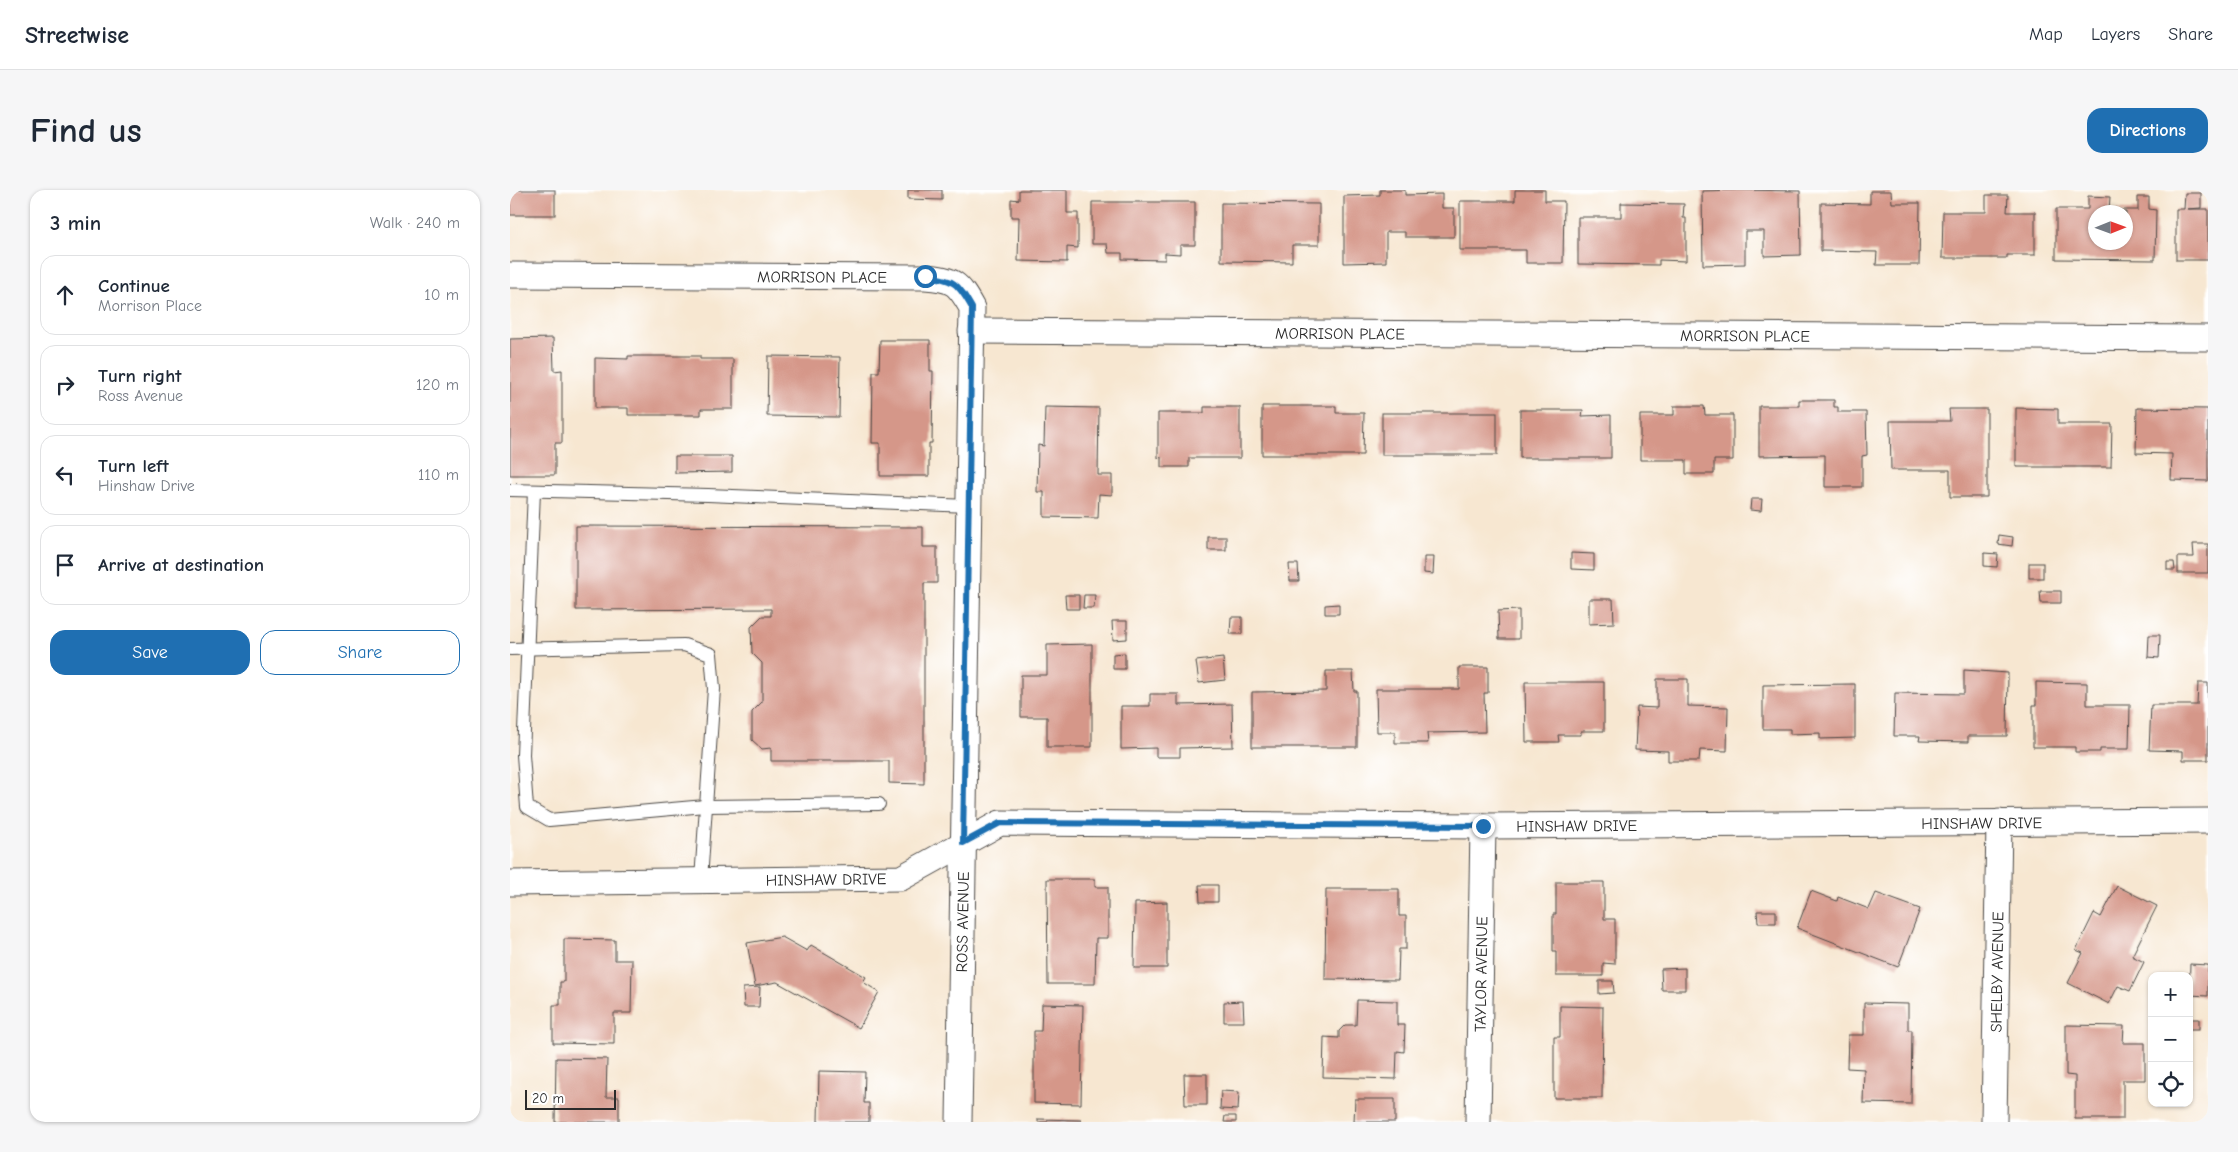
<!DOCTYPE html>
<meta charset="utf-8">
<style>
:root{--surface:#fff;--page:#f6f6f7;--text:#1f2937;--muted:#747a83;--line:#e0e1e3;--accent:#1f6fb2}
body{margin:0;font-family:"Comic Neue",sans-serif;background:var(--page);color:var(--text)}
.controls{position:absolute;right:15px;bottom:15px;display:grid;overflow:hidden;border-radius:10px;box-shadow:0 1px 4px #0004}
.controls button{width:45px;height:45px;display:grid;place-items:center;padding:0;border:0;border-bottom:1px solid var(--line);background:var(--surface);color:var(--text);font:25px sans-serif}
.compass{position:absolute;left:1578px;top:15px;width:45px;height:45px;border-radius:50%;background:var(--surface);box-shadow:0 1px 4px #0004;rotate:89deg}
.scale{position:absolute;left:15px;bottom:12px;width:91px;box-sizing:border-box;padding-left:5px;border:2px solid #2b2b2b;border-top:0;font-size:14px;line-height:18px;white-space:nowrap;color:#2b2b2b;-webkit-text-stroke:4px #fff;paint-order:stroke}
.stop{position:absolute;width:15px;height:15px;margin:-11px;border:4px solid #1f6fb2;border-radius:50%;background:#fff}
.stop.end{background:#1f6fb2;border-color:#fff;box-shadow:0 1px 5px #0008}
.list{margin:0;padding:0;list-style:none}
h2{display:flex;justify-content:space-between;align-items:center;height:65px;margin:0;padding:0 20px;font-size:21px}
h2 small{font-size:16px;font-weight:400;color:var(--muted)}
.list li{display:grid;grid-template-columns:32px 1fr auto;gap:15px;align-items:center;box-sizing:border-box;height:80px;margin:0 10px 10px;padding:0 10px;border:1px solid var(--line);border-radius:15px}
.list b{display:block;font-size:19px;white-space:nowrap}
.list p{margin:0;font-size:16px;white-space:nowrap;color:var(--muted)}
.list em{font-size:16px;font-style:normal;color:var(--muted)}
.actions{display:flex;gap:10px;padding:15px 20px}
.actions a{flex:1;padding:11px 0;border:1px solid var(--accent);border-radius:15px;text-align:center;font-size:18px;color:var(--accent)}
.actions .main{background:var(--accent);color:#fff}
.icon{flex:none;width:28px;height:28px;fill:none;stroke:currentColor;stroke-width:2;stroke-linecap:round;stroke-linejoin:round}
.map{position:relative;flex:none;width:1698px;height:932px;overflow:hidden;border-radius:15px}
header{display:flex;align-items:center;gap:30px;box-sizing:border-box;height:70px;padding:0 25px;background:var(--surface);border-bottom:1px solid var(--line)}
header strong{font-size:24px}
nav{display:flex;gap:28px;margin-inline-start:auto;font-size:18px}
.intro{display:flex;align-items:center;justify-content:space-between;box-sizing:border-box;height:120px;padding:0 30px}
h1{margin:0;font-size:35px}
.button{padding:12px 22px;border-radius:15px;background:var(--accent);color:#fff;font-size:18px;font-weight:700}
main{display:flex;gap:30px;padding:0 30px}
aside{flex:1;background:var(--surface);border-radius:15px;box-shadow:0 1px 4px #0004}
.map>svg:first-child{display:block}
</style>
<header>
<strong>Streetwise</strong>
<nav><a>Map</a><a>Layers</a><a>Share</a></nav>
</header>
<div class="intro"><h1>Find us</h1><a class="button">Directions</a></div>
<main>
<aside>
<h2>3 min<small>Walk · 240 m</small></h2>
<ul class="list">
<li><svg class="icon" aria-label="ahead" viewBox="0 0 24 24"><path d="M12 20V5M6 11l6-6 6 6"/></svg><div><b>Continue</b><p>Morrison Place</p></div><em>10 m</em></li>
<li><svg class="icon" aria-label="right" viewBox="0 0 24 24"><path d="M7 20v-9h11M14 6l5 5-5 5"/></svg><div><b>Turn right</b><p>Ross Avenue</p></div><em>120 m</em></li>
<li><svg class="icon" aria-label="left" viewBox="0 0 24 24"><path d="M17 20v-9H6M10 6l-5 5 5 5"/></svg><div><b>Turn left</b><p>Hinshaw Drive</p></div><em>110 m</em></li>
<li><svg class="icon" aria-label="arrive" viewBox="0 0 24 24"><path d="M6 21V4h12l-3 4 3 4H6"/></svg><div><b>Arrive at destination</b></div></li>
</ul>
<div class="actions"><a class="main">Save</a><a>Share</a></div>
</aside>
<div class="map">
<svg width="1698" height="932" viewBox="0 0 1698 932">
<rect width="100%" height="100%" fill="#fff"/>
<filter id="ink" filterUnits="userSpaceOnUse"><feTurbulence type="fractalNoise" baseFrequency=".02" numOctaves="2"/><feDisplacementMap in="SourceGraphic" scale="10" xChannelSelector="R" yChannelSelector="G"/><feConvolveMatrix kernelMatrix="1 2 1 2 8 2 1 2 1" color-interpolation-filters="sRGB"/></filter>
<filter id="wash" filterUnits="userSpaceOnUse"><feTurbulence type="fractalNoise" baseFrequency=".0096" numOctaves="4" result="noise"/><feDisplacementMap in="SourceGraphic" scale="20" xChannelSelector="R" yChannelSelector="G"/><feGaussianBlur stdDeviation="1.12" result="paint"/><feColorMatrix in="noise" values="0 0 0 0 0 0 0 0 0 0 0 0 0 0 0 0 0 1.4 0 .05"/><feComposite in="paint" operator="in"/></filter>
<g filter="url(#wash)">
<rect width="100%" height="100%" fill="#f7e7d1"/>
<g id="blocks">
<g fill="#d59789" fill-rule="evenodd">
<rect x="0" y="0" width="45" height="25"/>
<path d="M398 0H432V10L398 9Z"/>
<path d="M509 0H557V23H568V58L557 57V72L508 71 509 27H501V9L509 10Z"/>
<path d="M870 0H895V5L932 4V18H944V47H895V42H876V72L834 73V6L870 5Z"/>
<path d="M1005 0H1035V11H1054L1053 73H1016V60H950V11H1005Z"/>
<path d="M1227 0 1290 1 1291 65 1254 66V41H1235V74L1193 75 1192 1Z"/>
<path d="M1360 1H1381L1382 13H1410L1409 75H1366L1367 62 1311 61V13L1360 14Z"/>
<path d="M1675 3H1691V18L1677 19H1698V70H1666V19H1674Z"/>
<path d="M1476 5H1498L1497 22H1525V65H1497V68H1432L1433 22H1476Z"/>
<path d="M1578 6 1600 7 1599 20H1628V7H1639V19L1646 20 1645 70 1546 69V19H1578ZM1586 22H1616V52H1586Z"/>
<path d="M582 12H685V55H670V64L655 63V70L612 69V63H598L597 54H582Z"/>
<path d="M711 13 809 14V55H782V72L711 71Z"/>
<path d="M1111 13 1174 14 1173 28H1176V71L1149 70V75L1068 74V27H1111Z"/>
<path d="M43 148 44 181 52 180V253H45V285H0V149Z"/>
<path d="M370 150H420V181H423L422 253H419V286H370V253H362L363 182H369Z"/>
<path d="M118 166H190V169H223V219H191V225H118V218H85V168L118 169Z"/>
<path d="M258 166 330 167 329 227 257 226Z"/>
<path d="M1289 210H1324V217H1328V222H1356L1357 265 1352 266V297H1315V265L1249 266V216H1289Z"/>
<path d="M752 216H826V223H854L853 265H752Z"/>
<path d="M1164 216H1194L1195 225H1223V270H1204V284H1176V270H1130V225H1164Z"/>
<path d="M535 217 589 218 588 285H602V305L589 304 588 328 534 327V302H527L528 255 534 256Z"/>
<path d="M694 217H730V268H679V277H651V267L648 268V223H694Z"/>
<path d="M1506 218 1548 219V234H1602L1601 277H1506Z"/>
<path d="M1627 218 1698 219V291L1661 290 1662 264 1626 263Z"/>
<path d="M1439 219H1477V307H1440V280H1381L1380 231H1440Z"/>
<path d="M1010 220H1073L1072 226 1101 225V268H1010Z"/>
<rect x="872" y="223" width="115" height="42"/>
<path d="M165 266H222V282L165 283Z"/>
<path d="M1241 309H1252L1251 321 1240 320Z"/>
<path d="M66 336 413 337V357H427V393H414V594L379 593V571H261V558L252 559 242 550V522L252 512V473L242 463 241 437 252 426H261V419L66 420Z"/>
<path d="M1489 345 1503 347 1502 356 1488 354Z"/>
<rect x="698" y="347" width="18" height="13"/>
<path d="M1683 354H1698V383H1668V367H1684Z"/>
<path d="M1061 363 1084 364V380L1061 379Z"/>
<path d="M1474 363 1488 364 1487 377 1474 376Z"/>
<path d="M914 367H924L923 384 914 383Z"/>
<path d="M1657 372H1664L1665 380H1657Z"/>
<rect x="1519" y="373" width="14" height="15"/>
<path d="M779 374H788L789 391H780Z"/>
<path d="M1530 401H1551V413H1531Z"/>
<path d="M555 405H569V419H556Z"/>
<path d="M574 405H585L584 418H573Z"/>
<path d="M1079 409H1103L1104 433 1079 434Z"/>
<path d="M829 414V424H815V415Z"/>
<path d="M1009 420V449H989L988 421Z"/>
<path d="M721 427H732V444H720Z"/>
<path d="M602 431H617V449L603 450Z"/>
<path d="M1639 445H1650L1649 468 1638 467Z"/>
<path d="M582 454V557H537V527H511V485H537V455Z"/>
<path d="M615 463V479H603V464Z"/>
<path d="M713 468 715 490 689 493 686 471Z"/>
<path d="M949 477H978V503H974L975 542 917 543 918 553H885V542H867L866 499H949Z"/>
<path d="M1454 480 1498 483 1497 546H1458V552L1409 551 1410 546H1384L1385 503 1454 504Z"/>
<path d="M816 481H843L844 501H847V557H742V502L816 501Z"/>
<path d="M1147 489H1178V516L1218 517 1217 561 1190 560 1189 571H1158V561L1125 560 1127 517 1147 518Z"/>
<path d="M1015 492H1094V541H1071V545H1048L1049 552H1016Z"/>
<path d="M1526 492 1577 493V515H1620L1619 559H1590V562H1565V557H1523V515H1526Z"/>
<path d="M1688 493H1698V570H1673V561L1639 560 1641 515H1687Z"/>
<path d="M1345 494V548L1310 549V543L1280 544V539H1253V495Z"/>
<path d="M640 504H668V515L722 514 723 557 670 558V567H646V558L611 559V516H640Z"/>
<path d="M537 689H585V697H598V748H586L585 794H538Z"/>
<path d="M1046 692H1094V729H1105V774L1093 773V786H1046V761H1043V724H1046Z"/>
<path d="M689 695H708V712H690Z"/>
<path d="M1607 696 1647 716 1622 766 1634 772 1620 801 1608 796 1599 814 1558 793 1573 763 1566 760 1584 723 1591 727Z"/>
<path d="M816 699H889V726H896V759H889L888 790 815 789Z"/>
<path d="M1301 701 1327 711 1328 707 1359 719 1366 703 1410 719 1388 777 1287 738Z"/>
<path d="M657 712V778H624L625 713Z"/>
<path d="M1247 721H1266V733H1248Z"/>
<path d="M272 747 297 761 301 755 356 787 353 792 369 802 349 838 267 792 245 796 237 753Z"/>
<path d="M54 749 105 750V770H122L121 823H104V854L43 853V815H50V792H54Z"/>
<path d="M1680 774 1698 775V806L1679 805Z"/>
<path d="M1175 778V800H1152L1151 779Z"/>
<path d="M1089 791H1103L1104 803 1089 804Z"/>
<path d="M250 797 249 817H234L233 798Z"/>
<path d="M847 810 887 811V835H895L894 862 887 861 886 889 813 887 814 847 829 848V841L835 835H846Z"/>
<path d="M733 811 734 832H714V812Z"/>
<path d="M1354 813 1398 814V840H1402L1401 914 1353 913 1354 879 1337 878 1338 845H1354Z"/>
<path d="M532 814 573 815 571 914 524 913V841H531Z"/>
<path d="M1050 816 1093 817 1092 908H1044V847H1050Z"/>
<rect x="1679" y="829" width="10" height="10"/>
<path d="M1556 835 1614 836 1613 853H1635V890H1613V929H1565V886L1556 885Z"/>
<path d="M46 868 97 869 96 907H109V932H45Z"/>
<path d="M309 881 355 882 354 913H359V932H308Z"/>
<path d="M674 884H697V915H675Z"/>
<path d="M711 901 729 902 728 920 710 919Z"/>
<path d="M845 909H885V932H844Z"/>
<path d="M715 926H726V932H714Z"/>
<path d="M528 929 571 930V932H528Z"/>
</g>
</g>
</g>
<g filter="url(#ink)">
<use href="#blocks" fill-opacity="0" stroke="#4a4744" stroke-width="1"/>
<g fill="none" stroke-linecap="round" stroke-linejoin="round">
<defs>
<g id="lane">
<path d="M0 300 198 305 458 316"/>
<path d="M24 301 13 565 17 617 39 630 195 616 369 614"/>
<path d="M0 459 174 455 201 464 204 499 191 690"/>
</g>
<g id="street">
<path id="s1" d="M0 85 415 87C444 89 448 93 462 118L449 932"/>
<path id="s2" d="M461 141 1698 148"/>
<path id="s3" d="M0 693 391 688 490 633 973 636 1698 631"/>
<path id="s4" d="M968 932 973 636"/>
<path id="s5" d="M1484 932 1489 632"/>
</g>
</defs>
<use href="#lane" stroke="#4a4744" stroke-width="14"/>
<use href="#street" stroke="#4a4744" stroke-width="27"/>
<use href="#lane" stroke="#fff" stroke-width="12"/>
<use href="#street" stroke="#fff" stroke-width="25"/>
</g>
</g>
<g fill="none" stroke-linecap="round" stroke-linejoin="round" filter="url(#ink)">
<path stroke="#1f6fb2" stroke-width="6" d="M415 86C444 89 448 93 462 118L453 653 490 633 973 636"/>
</g>
<g text-anchor="middle" stroke-width="4" stroke-linejoin="round" paint-order="stroke">
<g font-size="16" fill="#2b2b2b" stroke="#fff">
<text dy="6" stroke="none"><textPath href="#s1" startOffset="312">MORRISON PLACE</textPath></text>
<text dy="6" stroke="none"><textPath href="#s2" startOffset="369">MORRISON PLACE</textPath></text>
<text dy="6" stroke="none"><textPath href="#s2" startOffset="774">MORRISON PLACE</textPath></text>
<text dy="6" stroke="none"><textPath href="#s3" startOffset="1486">HINSHAW DRIVE</textPath></text>
<text dy="6" stroke="none"><textPath href="#s3" startOffset="1081">HINSHAW DRIVE</textPath></text>
<text dy="6" stroke="none"><textPath href="#s3" startOffset="316">HINSHAW DRIVE</textPath></text>
<text transform="translate(452 732) rotate(-89)" y="6">ROSS AVENUE</text>
<text dy="6" stroke="none"><textPath href="#s5" startOffset="150">SHELBY AVENUE</textPath></text>
<text dy="6" stroke="none"><textPath href="#s4" startOffset="148">TAYLOR AVENUE</textPath></text>
</g>
</g>
</svg>
<div class="controls">
<button>+</button>
<button>−</button>
<button><svg class="icon" aria-label="locate" viewBox="0 0 24 24"><circle cx="12" cy="12" r="6"/><path d="M12 2v4M12 18v4M2 12h4M18 12h4"/></svg></button>
</div>
<svg class="compass" viewBox="-18 -18 36 36"><path d="M0-13l5 13h-10z" fill="#e53935"/><path d="M0 13l5-13h-10z" fill="#747a83"/></svg>
<div class="scale">20 m</div>
<div class="stop" style="left:415px;top:86px"></div>
<div class="stop end" style="left:973px;top:636px"></div>
</div>
</main>
